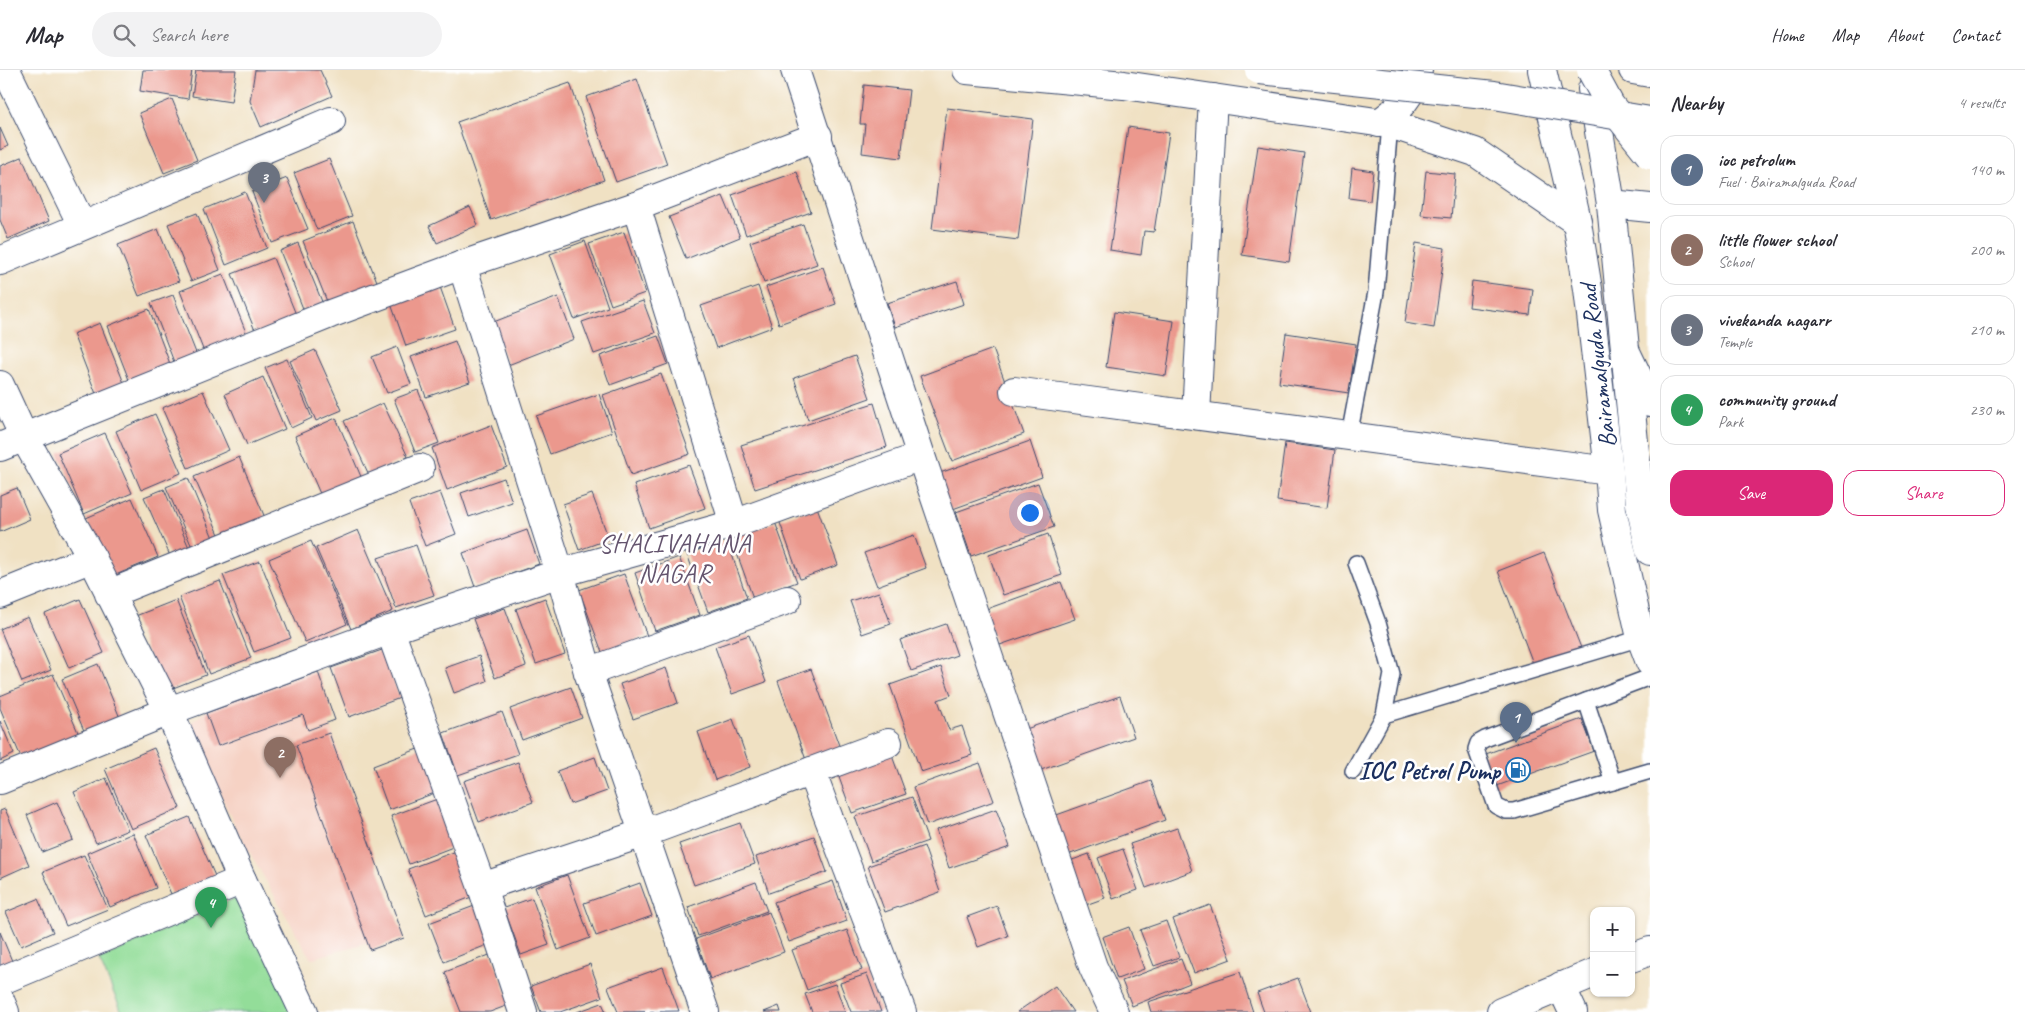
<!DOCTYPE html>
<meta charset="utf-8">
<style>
:root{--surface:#fff;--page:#f2f2f3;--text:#2b2b33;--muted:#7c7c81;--line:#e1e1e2;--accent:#db2777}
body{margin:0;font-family:Caveat,sans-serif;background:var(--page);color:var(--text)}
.controls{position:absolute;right:15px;bottom:15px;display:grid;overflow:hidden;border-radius:10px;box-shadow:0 1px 4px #0004}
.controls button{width:45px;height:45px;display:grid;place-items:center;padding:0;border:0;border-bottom:1px solid var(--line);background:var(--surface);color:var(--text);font:25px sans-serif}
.you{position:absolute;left:1029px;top:442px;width:18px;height:18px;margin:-12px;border:4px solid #fff;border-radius:50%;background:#1a73e8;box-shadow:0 0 0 8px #1a73e833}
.badge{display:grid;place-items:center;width:32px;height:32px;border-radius:50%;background:var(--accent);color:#fff;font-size:16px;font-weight:700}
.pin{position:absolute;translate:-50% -41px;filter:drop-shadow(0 1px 2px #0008)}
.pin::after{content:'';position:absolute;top:26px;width:18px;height:15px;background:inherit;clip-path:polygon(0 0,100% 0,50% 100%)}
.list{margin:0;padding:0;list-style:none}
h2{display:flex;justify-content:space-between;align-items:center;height:65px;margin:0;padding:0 20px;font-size:21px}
h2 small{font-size:16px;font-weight:400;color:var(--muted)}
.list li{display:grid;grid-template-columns:32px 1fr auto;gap:15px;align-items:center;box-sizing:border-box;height:70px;margin:0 10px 10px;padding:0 10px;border:1px solid var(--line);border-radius:15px}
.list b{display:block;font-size:19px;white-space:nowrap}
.list p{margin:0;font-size:16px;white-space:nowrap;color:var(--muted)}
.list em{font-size:16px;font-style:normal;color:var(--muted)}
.actions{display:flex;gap:10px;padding:15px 20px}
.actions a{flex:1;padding:11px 0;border:1px solid var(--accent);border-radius:15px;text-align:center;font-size:18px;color:var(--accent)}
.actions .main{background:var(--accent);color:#fff}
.icon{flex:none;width:28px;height:28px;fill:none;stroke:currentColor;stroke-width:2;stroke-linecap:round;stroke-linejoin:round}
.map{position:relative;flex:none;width:1650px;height:942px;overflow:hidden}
header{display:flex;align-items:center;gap:30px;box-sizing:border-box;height:70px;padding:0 25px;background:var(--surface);border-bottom:1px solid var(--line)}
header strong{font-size:24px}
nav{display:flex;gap:28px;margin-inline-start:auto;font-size:18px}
.search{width:350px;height:45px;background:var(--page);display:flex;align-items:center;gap:12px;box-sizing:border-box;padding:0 18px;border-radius:28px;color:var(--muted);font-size:19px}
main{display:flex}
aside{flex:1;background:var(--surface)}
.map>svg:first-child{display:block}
</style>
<header>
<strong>Map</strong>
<div class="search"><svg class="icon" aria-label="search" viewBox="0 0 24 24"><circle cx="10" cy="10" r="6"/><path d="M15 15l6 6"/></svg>Search here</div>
<nav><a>Home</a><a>Map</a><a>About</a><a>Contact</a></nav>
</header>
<main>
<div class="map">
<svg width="1650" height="942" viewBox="0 0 1650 942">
<rect width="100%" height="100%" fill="#fff"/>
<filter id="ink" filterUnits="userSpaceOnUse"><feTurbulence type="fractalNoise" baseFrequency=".02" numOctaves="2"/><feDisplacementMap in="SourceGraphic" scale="10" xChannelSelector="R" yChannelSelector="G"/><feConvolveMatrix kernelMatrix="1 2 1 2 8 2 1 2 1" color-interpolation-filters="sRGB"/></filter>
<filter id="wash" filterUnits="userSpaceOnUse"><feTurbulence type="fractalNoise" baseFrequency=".0096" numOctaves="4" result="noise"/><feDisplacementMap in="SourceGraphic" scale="20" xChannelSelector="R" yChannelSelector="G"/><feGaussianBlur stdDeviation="1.12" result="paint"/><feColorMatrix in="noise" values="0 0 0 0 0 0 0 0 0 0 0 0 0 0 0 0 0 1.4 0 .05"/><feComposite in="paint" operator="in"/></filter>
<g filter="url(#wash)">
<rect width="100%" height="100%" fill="#f0e1c3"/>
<path fill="#f6d2c4" d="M313 601 396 864 311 889 238 762 188 655 214 635Z"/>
<path fill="#93dd99" stroke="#57867c" d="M238 827 297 942H122L99 889Z"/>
<g id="blocks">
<g fill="#eb988d">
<path d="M143 0H192L188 29 140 21Z"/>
<path d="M196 0H236L231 32 192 26Z"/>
<path d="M255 0H320L332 26 261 57 250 31Z"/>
<path d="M637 9 667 94 616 112 586 27Z"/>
<path d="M570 13 604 110 491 150 457 52Z"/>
<path d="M864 15 909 20 901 88 862 83 865 54H860Z"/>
<path d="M172 29 197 90 164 103 139 43Z"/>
<path d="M947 38 1033 49 1018 170 932 159Z"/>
<path d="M1128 57 1169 63 1154 162 1144 161 1141 185 1110 180Z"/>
<path d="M0 58 8 76 0 80Z"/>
<path d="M1258 76 1304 83 1289 192 1242 185Z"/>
<path d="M22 87 49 151 8 169 0 150V96Z"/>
<path d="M329 89 352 146 317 160 294 103Z"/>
<path d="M1352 98 1373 101 1370 131 1349 128Z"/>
<path d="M1426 101 1455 104 1451 148 1421 145Z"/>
<path d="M797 102 811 142 746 165 732 125Z"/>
<path d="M287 108 308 159 272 173 252 122Z"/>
<path d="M245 122 267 178 226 195 204 139Z"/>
<path d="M723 126 740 167 686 189 669 147Z"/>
<path d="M470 137 478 155 437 173 429 156Z"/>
<path d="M197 143 220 200 191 211 168 154Z"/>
<path d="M353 151 378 214 328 234 303 171Z"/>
<path d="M803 154 817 194 764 213 750 172Z"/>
<path d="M158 159 179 211 139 226 118 175Z"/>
<path d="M624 162 645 223 611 235 589 174Z"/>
<path d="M585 171 608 237 574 249 550 184Z"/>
<path d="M298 173 323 234 304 241 280 181Z"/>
<path d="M1416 173 1445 178 1434 258 1405 253Z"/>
<path d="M273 188 297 247 256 263 232 204Z"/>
<path d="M823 197 836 234 779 254 766 217Z"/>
<path d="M223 204 247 265 204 282 180 221Z"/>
<path d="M957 211 964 234 895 257 887 233Z"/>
<path d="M1472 211 1533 219 1530 245 1469 237Z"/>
<path d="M439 214 455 259 406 276 390 231Z"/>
<path d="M758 216 772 257 716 278 701 236Z"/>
<path d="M173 225 198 288 176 297 151 233Z"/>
<path d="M558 227 574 269 508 295 491 253Z"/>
<path d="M643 231 655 263 594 284 582 252Z"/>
<path d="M149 239 172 299 131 315 108 256Z"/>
<path d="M1114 242 1174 251 1166 306 1106 297Z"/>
<path d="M100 253 126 318 98 329 73 264Z"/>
<path d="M1286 263 1356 274 1349 323 1279 313Z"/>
<path d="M658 266 668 294 610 315 600 286Z"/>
<path d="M455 271 470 312 426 327 411 287Z"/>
<path d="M397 277 411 314 387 323 372 287Z"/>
<path d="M993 279 1024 364 952 391 920 306Z"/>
<path d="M315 280 342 340 316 351 290 291Z"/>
<path d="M855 286 870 328 808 350 794 308Z"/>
<path d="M287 289 312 348 291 358 265 298Z"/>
<path d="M661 304 690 384 631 405 603 325Z"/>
<path d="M263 307 285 359 247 375 225 324Z"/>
<path d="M418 320 439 373 415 382 394 329Z"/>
<path d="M203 321 229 380 188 398 162 338Z"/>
<path d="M599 324 612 362 550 384 536 346Z"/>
<path d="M383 333 408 387 369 405 344 351Z"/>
<path d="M874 333 887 377 755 419 741 375Z"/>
<path d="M155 344 181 403 141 420 116 361Z"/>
<path d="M336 348 362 409 321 426 295 366Z"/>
<path d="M491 355 507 397 447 420 432 378Z"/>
<path d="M105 363 132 423 84 444 58 383Z"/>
<path d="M1030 371 1042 407 950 440 937 404Z"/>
<path d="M1285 373 1335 380 1327 438 1277 431Z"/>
<path d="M239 387 266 450 221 469 194 407Z"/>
<path d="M689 395 705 438 649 458 634 415Z"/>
<path d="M188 408 216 475 195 484 166 417Z"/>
<path d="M504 408 512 432 469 447 461 423Z"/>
<path d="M1038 413 1054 457 971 486 956 442Z"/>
<path d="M17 418 30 449 0 462V425Z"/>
<path d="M164 419 190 480 171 488 144 427Z"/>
<path d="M440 422 456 464 425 476 409 433Z"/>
<path d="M592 424 609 469 579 480 563 434Z"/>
<path d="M132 428 158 487 111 507 86 448Z"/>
<path d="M817 437 838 495 800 509 779 450Z"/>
<path d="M775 452 797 512 753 528 731 467Z"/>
<path d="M358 460 393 541 351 559 316 478Z"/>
<path d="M527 460 539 494 475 517 463 483Z"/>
<path d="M1048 464 1062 505 1003 525 989 485Z"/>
<path d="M914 465 926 498 877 516 864 483Z"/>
<path d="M727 470 747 528 708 542 687 484Z"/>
<path d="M311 471 347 554 305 572 269 489Z"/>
<path d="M416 475 434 525 396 538 378 488Z"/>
<path d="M1544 483 1581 578 1534 596 1498 501Z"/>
<path d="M679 487 700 545 655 561 635 503Z"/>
<path d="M260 491 291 568 254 582 223 505Z"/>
<path d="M624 504 647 566 602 582 579 520Z"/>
<path d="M220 511 251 588 209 604 179 527Z"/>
<path d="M1061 512 1075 549 997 576 984 540Z"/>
<path d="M879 522 891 554 862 564 850 531Z"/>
<path d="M545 528 565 584 536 594 516 539Z"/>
<path d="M80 529 104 583 69 598 45 544Z"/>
<path d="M176 530 206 605 163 622 133 547Z"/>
<path d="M505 538 526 596 495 608 473 549Z"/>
<path d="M28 547 51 600 22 612 0 559Z"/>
<path d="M946 554 957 585 911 601 900 570Z"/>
<path d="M749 565 766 612 732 624 715 577Z"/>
<path d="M382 580 400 628 349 647 331 598Z"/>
<path d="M479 586 487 611 454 623 445 598Z"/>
<path d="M98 594 120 648 85 663 62 609Z"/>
<path d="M941 597 951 625 938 630 949 660 962 656 972 685 921 702 890 615Z"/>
<path d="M666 598 678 633 633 649 620 614Z"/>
<path d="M811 599 840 678 806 690 778 611Z"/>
<path d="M318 602 335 650 308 660 303 645 218 676 206 643Z"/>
<path d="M53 604 80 667 23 692 0 638V626Z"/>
<path d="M571 617 582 648 522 670 510 639Z"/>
<path d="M1120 626 1134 667 1041 700 1026 659Z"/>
<path d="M502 642 518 684 458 705 443 663Z"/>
<path d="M733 649 750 697 715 710 698 662Z"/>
<path d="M1582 649 1594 681 1494 717 1483 685Z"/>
<path d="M0 651 14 684 0 691Z"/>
<path d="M329 663 404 868 370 880 296 675Z"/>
<path d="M423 677 440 721 389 740 373 696Z"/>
<path d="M154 678 180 738 131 759 105 699Z"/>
<path d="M891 683 906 724 852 743 837 702Z"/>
<path d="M595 687 607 721 570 734 557 701Z"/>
<path d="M518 692 533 732 479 752 464 711Z"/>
<path d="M980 693 994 731 927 755 913 717Z"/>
<path d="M106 708 128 760 96 773 74 722Z"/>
<path d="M1151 711 1165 750 1065 786 1051 747Z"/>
<path d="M912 727 928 771 871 791 855 747Z"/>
<path d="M440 728 458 775 409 794 391 746Z"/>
<path d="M57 732 73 770 42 782 27 745Z"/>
<path d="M5 739 29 795 0 808V741Z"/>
<path d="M996 739 1010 777 949 798 936 760Z"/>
<path d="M189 747 215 806 171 824 146 765Z"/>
<path d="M740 753 755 794 694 815 679 774Z"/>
<path d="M1177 758 1192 801 1146 818 1130 774Z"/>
<path d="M133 763 156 818 110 837 87 783Z"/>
<path d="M814 766 827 802 769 823 756 787Z"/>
<path d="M924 776 940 822 885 842 868 796Z"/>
<path d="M462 779 479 824 426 845 408 799Z"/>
<path d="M1123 779 1138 820 1113 829 1098 788Z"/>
<path d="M1089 784 1105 828 1080 837 1064 793Z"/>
<path d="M84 785 108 839 66 856 43 802Z"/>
<path d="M567 805 590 868 558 880 535 817Z"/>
<path d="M833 811 847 851 789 872 774 832Z"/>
<path d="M756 812 767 841 698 866 688 837Z"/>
<path d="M640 813 652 846 596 866 584 833Z"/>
<path d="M532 828 549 875 521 885 504 838Z"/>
<path d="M38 829 53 862 21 876 6 842Z"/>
<path d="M477 835 492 873 444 892 429 853Z"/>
<path d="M1210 835 1231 889 1194 903 1173 849Z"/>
<path d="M997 836 1008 866 978 877 967 847Z"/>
<path d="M769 842 784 882 710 909 696 869Z"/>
<path d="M1166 851 1179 887 1154 896 1140 860Z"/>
<path d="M1129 857 1144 899 1117 909 1102 867Z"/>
<path d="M847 860 862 900 807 920 792 880Z"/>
<path d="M0 862 12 891 0 896Z"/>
<path d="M492 884 511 934 490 942H461L445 902Z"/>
<path d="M1181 889 1190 913 1132 936 1122 911Z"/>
<path d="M590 894 602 927 560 942H541L531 916Z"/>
<path d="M663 897 679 941 618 942 608 917Z"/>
<path d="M1240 902 1253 942H1151L1148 932Z"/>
<path d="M867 904 881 942H851L840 913Z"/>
<path d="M1298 908 1311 942H1264L1257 923Z"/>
<path d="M835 914 845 942H812L805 924Z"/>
<path d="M1055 916 1073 942H1017Z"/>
<path d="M602 933 606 942H577Z"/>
<path d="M779 936 781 942H764Z"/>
</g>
</g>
</g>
<g filter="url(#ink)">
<use href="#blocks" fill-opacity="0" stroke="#3b4a6d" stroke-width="1"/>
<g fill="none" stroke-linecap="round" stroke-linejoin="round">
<defs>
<g id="service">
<path d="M1349 366 1376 222 1390 54"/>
<path d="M1356 493 1378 553 1392 604 1384 645"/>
<path d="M1650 607 1485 669 1478 673 1476 679 1496 736 1506 741H1514L1650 701"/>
<path d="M1586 631 1613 712"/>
<path d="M1353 701 1384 645 1641 568"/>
</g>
<g id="minor">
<path d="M6 0 82 155"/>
<path d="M795 0 921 386 1093 897 1114 942"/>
<path d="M636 136 734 454"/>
<path d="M0 191 331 51"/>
<path d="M0 315 24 367 92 488 169 641 242 810 304 942"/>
<path d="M1014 321 1609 401"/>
<path d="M1196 345 1213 28"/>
<path d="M0 377 330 244 462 195"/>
<path d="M109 524 420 398"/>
<path d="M0 525 92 488"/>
<path d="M390 560 482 817 523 942"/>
<path d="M588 602 787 530"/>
<path d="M811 701 902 942"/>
<path d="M0 710 169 641 390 560 560 503 734 454 921 386"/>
<path d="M482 817 644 763 888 673"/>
<path d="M1631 888 1650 881"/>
<path d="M0 911 242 810"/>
<path d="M1561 916 1573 942"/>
<path d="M0 930 5 942"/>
<path d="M705 942 588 602 560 503 462 195 636 136 818 66"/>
<path d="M1501 942 1594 903"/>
</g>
<g id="primary">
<path d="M967 0 1124 15 1390 54 1475 82 1577 152"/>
<path d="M1542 0 1576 146 1588 219 1609 401 1612 440 1641 568 1650 592"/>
<path d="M1592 19 1611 134 1640 434 1650 481"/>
<path d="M1379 53C1398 40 1414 25 1418 0"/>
<path d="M1611 134 1650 138"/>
</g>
<g id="trunk">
<path d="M1633 0 1650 3"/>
<path d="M1626 282 1650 332"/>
</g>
</defs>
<use href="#service" stroke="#3b4a6d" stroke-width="18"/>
<use href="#minor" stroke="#3b4a6d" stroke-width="30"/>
<use href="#primary" stroke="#3b4a6d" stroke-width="30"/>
<use href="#trunk" stroke="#3b4a6d" stroke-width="30"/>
<use href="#service" stroke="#fff" stroke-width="15"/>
<use href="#minor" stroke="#fff" stroke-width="28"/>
<use href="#primary" stroke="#fff" stroke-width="28"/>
<use href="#trunk" stroke="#fff" stroke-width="28"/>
<defs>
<g id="trunk-bridge">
<path d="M1259 0 1494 25 1650 51"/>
<path d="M1591 0 1610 35 1650 85"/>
</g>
</defs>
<use href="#trunk-bridge" stroke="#3b4a6d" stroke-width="30" stroke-linecap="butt"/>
<use href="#trunk-bridge" stroke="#fff" stroke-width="28"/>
</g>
</g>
<defs>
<symbol id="fuel-ring" viewBox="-11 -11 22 22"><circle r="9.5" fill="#fff" stroke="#1f6fb2" stroke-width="1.5"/><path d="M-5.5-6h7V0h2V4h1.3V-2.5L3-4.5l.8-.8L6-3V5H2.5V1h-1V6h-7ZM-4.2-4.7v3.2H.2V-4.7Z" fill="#1f6fb2"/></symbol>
</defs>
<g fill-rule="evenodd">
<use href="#fuel-ring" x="1504" y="686" width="28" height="28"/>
</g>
<g text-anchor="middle" stroke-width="5" stroke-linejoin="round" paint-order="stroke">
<g font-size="25" fill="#1b2f5e" stroke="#fff">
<text transform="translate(1597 296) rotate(-97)" y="9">Bairamalguda Road</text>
</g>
<g font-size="25" font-weight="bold" fill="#1b2f5e" stroke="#fff" text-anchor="end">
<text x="1500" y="709">IOC Petrol Pump</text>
</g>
<g font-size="26" letter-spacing="1" fill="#64546e" stroke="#fff">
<text x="675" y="482">SHALIVAHANA<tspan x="675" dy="30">NAGAR</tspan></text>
</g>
</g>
</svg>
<div class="controls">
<button>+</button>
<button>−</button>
</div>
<div class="you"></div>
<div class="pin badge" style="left:1516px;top:673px;background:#5c6f8a">1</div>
<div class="pin badge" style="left:280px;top:708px;background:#8d6e63">2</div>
<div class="pin badge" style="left:264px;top:133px;background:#6b7280">3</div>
<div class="pin badge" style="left:211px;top:858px;background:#2e9e5b">4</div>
</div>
<aside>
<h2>Nearby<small>4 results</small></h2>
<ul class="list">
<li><span class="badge" style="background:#5c6f8a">1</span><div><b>ioc petrolum</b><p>Fuel · Bairamalguda Road</p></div><em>140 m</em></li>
<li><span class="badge" style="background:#8d6e63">2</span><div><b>little flower school</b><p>School</p></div><em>200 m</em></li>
<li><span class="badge" style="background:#6b7280">3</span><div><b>vivekanda nagarr</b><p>Temple</p></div><em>210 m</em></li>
<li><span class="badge" style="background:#2e9e5b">4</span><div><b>community ground</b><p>Park</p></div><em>230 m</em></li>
</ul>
<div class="actions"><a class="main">Save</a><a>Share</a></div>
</aside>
</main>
